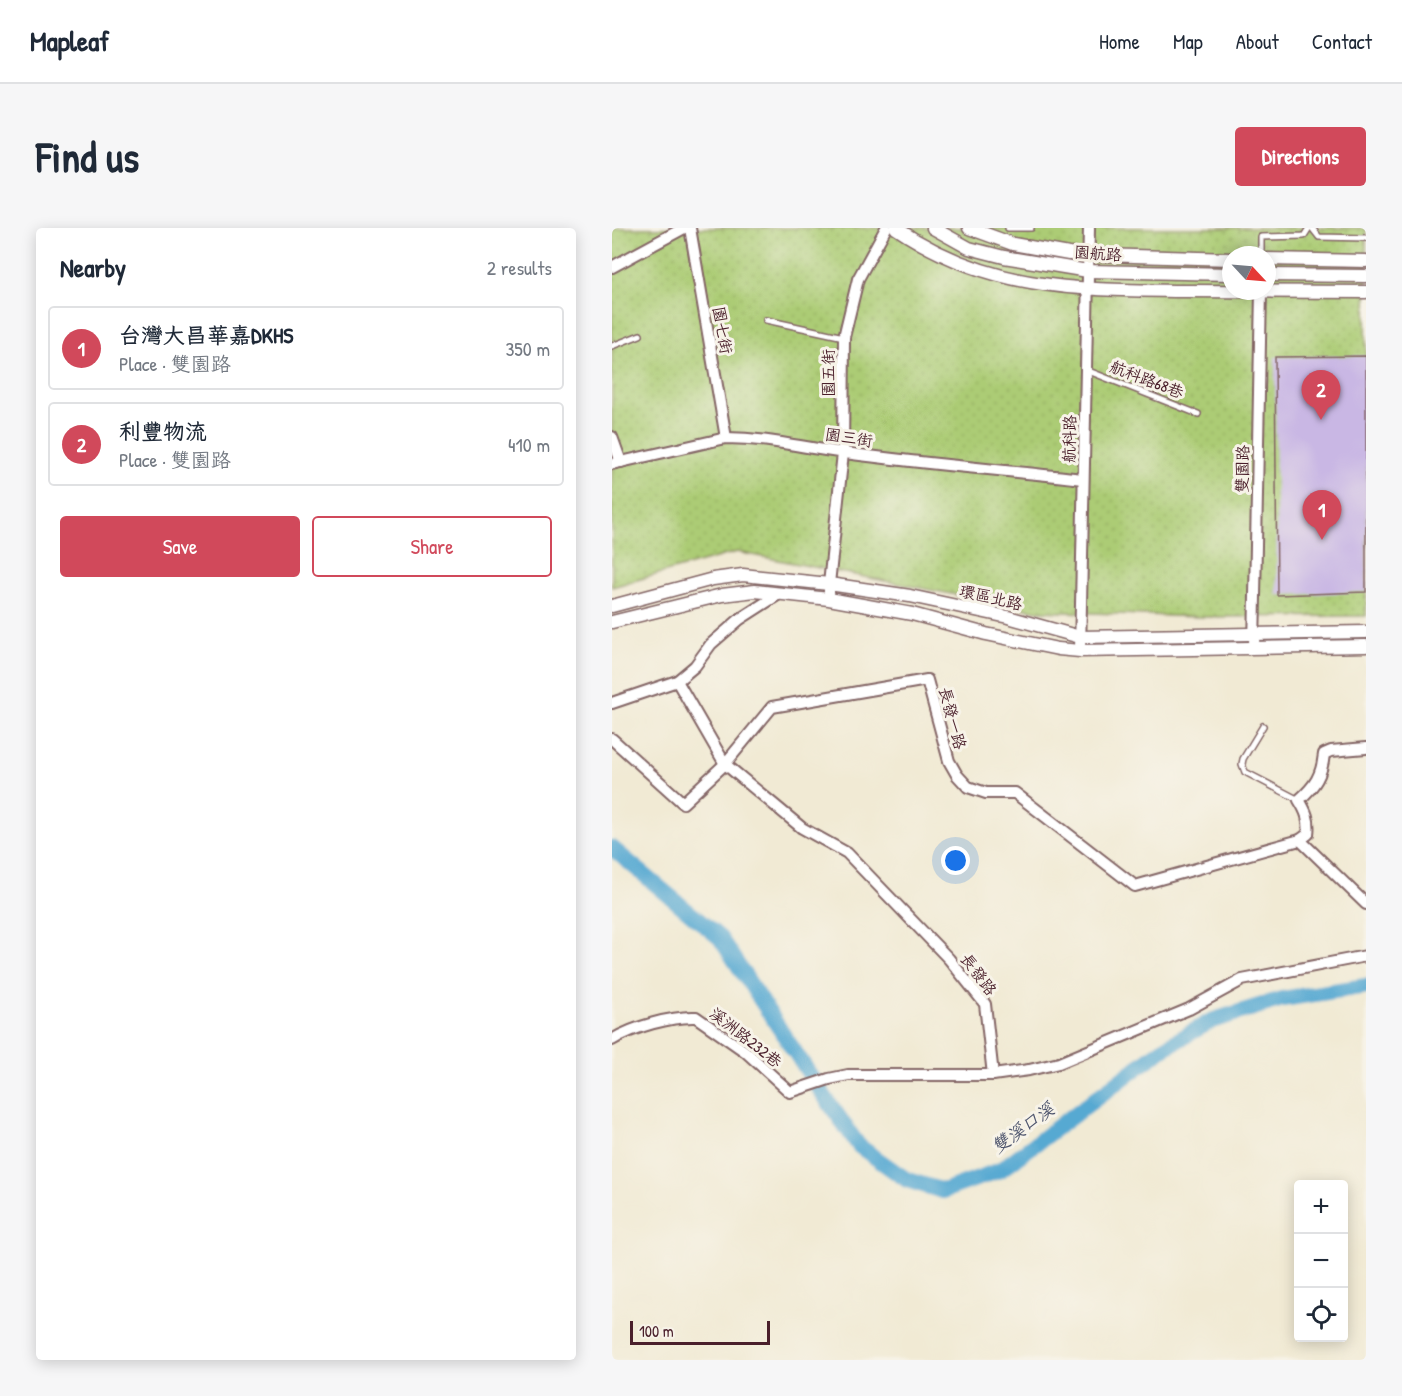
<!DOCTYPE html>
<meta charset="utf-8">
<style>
:root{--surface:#fff;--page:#f6f6f7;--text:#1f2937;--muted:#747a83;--line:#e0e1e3;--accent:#d1495b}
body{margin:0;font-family:"Patrick Hand","LXGW WenKai TC",sans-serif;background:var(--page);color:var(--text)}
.controls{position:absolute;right:18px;bottom:18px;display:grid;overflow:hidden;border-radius:6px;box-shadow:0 3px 15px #0003}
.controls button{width:54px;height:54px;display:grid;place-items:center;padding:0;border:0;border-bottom:2px solid var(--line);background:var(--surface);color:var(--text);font:30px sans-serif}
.compass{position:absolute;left:610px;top:18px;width:54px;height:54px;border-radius:50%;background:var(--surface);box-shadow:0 3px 15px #0003;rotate:116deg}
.scale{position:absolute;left:18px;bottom:15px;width:140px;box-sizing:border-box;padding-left:6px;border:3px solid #4a1f2b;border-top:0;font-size:16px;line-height:21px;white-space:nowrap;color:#4a1f2b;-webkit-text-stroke:4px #f7f3e8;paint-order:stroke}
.you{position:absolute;left:344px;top:633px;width:21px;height:21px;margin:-15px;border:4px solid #fff;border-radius:50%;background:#1a73e8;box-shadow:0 0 0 9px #1a73e833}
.badge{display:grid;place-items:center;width:39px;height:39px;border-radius:50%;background:var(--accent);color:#fff;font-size:20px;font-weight:700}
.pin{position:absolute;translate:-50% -50px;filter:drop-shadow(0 2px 3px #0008)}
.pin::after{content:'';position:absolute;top:32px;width:21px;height:18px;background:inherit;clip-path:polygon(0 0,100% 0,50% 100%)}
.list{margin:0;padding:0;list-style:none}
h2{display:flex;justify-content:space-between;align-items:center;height:78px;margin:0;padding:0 24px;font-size:26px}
h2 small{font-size:20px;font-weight:400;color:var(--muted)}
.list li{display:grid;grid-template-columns:39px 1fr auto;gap:18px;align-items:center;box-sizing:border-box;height:84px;margin:0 12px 12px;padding:0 12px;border:2px solid var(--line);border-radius:6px}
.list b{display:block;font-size:22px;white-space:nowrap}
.list p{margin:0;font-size:20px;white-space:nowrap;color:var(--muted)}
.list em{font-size:20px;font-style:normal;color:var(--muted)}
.actions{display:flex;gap:12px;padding:18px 24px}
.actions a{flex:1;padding:14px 0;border:2px solid var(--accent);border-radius:6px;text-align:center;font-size:21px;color:var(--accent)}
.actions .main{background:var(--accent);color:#fff}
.icon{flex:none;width:33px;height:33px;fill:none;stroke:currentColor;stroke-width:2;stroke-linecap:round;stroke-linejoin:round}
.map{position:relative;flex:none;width:754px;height:1132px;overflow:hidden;border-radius:6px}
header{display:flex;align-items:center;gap:36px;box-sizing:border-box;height:84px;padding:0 30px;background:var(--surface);border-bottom:2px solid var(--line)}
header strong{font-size:28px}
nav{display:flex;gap:33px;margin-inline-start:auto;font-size:21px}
.intro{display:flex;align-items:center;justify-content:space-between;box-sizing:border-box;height:144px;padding:0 36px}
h1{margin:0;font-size:42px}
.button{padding:15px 27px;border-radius:6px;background:var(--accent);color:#fff;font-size:21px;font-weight:700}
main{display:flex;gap:36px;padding:0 36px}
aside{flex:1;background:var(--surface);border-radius:6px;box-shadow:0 3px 15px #0003}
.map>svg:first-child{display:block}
</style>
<header>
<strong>Mapleaf</strong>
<nav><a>Home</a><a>Map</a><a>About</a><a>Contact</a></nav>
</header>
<div class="intro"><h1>Find us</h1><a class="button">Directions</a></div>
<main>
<aside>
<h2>Nearby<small>2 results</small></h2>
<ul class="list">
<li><span class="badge">1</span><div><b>台灣大昌華嘉DKHS</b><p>Place · 雙園路</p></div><em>350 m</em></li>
<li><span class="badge">2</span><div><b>利豐物流</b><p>Place · 雙園路</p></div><em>410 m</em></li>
</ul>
<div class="actions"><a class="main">Save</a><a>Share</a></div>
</aside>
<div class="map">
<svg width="754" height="1132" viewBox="0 0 754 1132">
<defs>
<pattern id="grass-dots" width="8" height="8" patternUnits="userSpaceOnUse" patternTransform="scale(1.5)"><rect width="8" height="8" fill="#accc74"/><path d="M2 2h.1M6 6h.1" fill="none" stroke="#96af65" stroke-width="1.8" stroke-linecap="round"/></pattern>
</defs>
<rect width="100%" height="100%" fill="#f7f3e8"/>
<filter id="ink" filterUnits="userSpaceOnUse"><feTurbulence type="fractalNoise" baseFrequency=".0167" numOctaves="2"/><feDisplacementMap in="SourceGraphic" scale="12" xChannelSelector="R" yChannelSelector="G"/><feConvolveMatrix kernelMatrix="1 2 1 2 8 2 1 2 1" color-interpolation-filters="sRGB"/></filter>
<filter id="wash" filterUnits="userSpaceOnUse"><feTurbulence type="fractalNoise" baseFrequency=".008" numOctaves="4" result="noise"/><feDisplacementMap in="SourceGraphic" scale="24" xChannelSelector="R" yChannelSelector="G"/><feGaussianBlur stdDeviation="1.35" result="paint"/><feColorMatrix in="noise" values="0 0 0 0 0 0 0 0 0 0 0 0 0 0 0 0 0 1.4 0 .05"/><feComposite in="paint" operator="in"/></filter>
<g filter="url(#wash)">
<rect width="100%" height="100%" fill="#f1ead4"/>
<path fill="url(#grass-dots)" stroke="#7b7650" stroke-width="1.5" fill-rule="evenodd" d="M0 0H754V388L587 389 425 383 125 324 0 359ZM619 27H655V63H619Z"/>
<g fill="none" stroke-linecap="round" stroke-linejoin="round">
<path stroke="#57a9d2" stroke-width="16" d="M0 620 108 710 206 859 247 918 295 952 331 963 388 942 549 822 599 793 670 771 754 758"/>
</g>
<g id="blocks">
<path fill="#c9b7e4" d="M754 128V364L665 367 663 129Z"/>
</g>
</g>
<g filter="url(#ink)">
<use href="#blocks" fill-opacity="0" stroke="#846666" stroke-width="1.5"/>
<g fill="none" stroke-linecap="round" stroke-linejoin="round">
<defs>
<g id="service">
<path d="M396 0H419"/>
<path d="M700 0 707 9 754 10"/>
<path d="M649 27V9L692 8 697 0"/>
<path d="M154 92 232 109"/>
<path d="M0 118 28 107"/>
<path d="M474 142 586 186"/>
<path d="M651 498 631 531 630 536 633 544 687 572"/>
</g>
<g id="minor">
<path d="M78 0 114 210"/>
<path d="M0 39 72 0"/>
<path d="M0 209 9 234"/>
<path d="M0 236 114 210C158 210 191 220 233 225 312 236 392 242 471 251"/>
<path d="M217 371V356L231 225 232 109 246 51 274 0"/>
<path d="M642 419 649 63"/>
<path d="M468 423 477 0"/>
<path d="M65 453 113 536 190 600 235 625 337 731 373 776 381 847"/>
<path d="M0 475 65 453 83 438 99 416 128 391 167 366"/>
<path d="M0 511 71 575 113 536 160 479 315 452 337 533 345 547 356 559 374 565H403L523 658 688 612 754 676"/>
<path d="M688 612 696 606C698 592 694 583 687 572 703 558 710 547 712 526L719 523 754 520"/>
<path d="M0 812C21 799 60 788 84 789L134 824 178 864 217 851 236 847H381L417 842 447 835 577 781 630 752 754 728"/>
</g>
<g id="tertiary">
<path d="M284 0C378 64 468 62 576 63 636 63 695 64 754 64"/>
<path d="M321 0 357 20 392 29 476 43 619 46"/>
<path d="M357 0 401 16 457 26 619 31"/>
<path d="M655 31 754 33"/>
<path d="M655 47 754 48"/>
<path d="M0 378 101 351 131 347 217 356 298 368 396 389 468 409 754 404"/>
<path d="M0 394 110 367 143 363 217 371 300 386 374 406 446 421 468 423 754 418"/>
</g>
</defs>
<use href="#service" stroke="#846666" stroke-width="8"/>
<use href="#minor" stroke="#846666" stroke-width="14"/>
<use href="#tertiary" stroke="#846666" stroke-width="15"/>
<use href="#service" stroke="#fff" stroke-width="5"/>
<use href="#minor" stroke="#fff" stroke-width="10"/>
<use href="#tertiary" stroke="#fff" stroke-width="12"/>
</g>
</g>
<g text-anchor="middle" stroke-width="6" stroke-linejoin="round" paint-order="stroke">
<g font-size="16" fill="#4a1f2b" stroke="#f7f3e8">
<text transform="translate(486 25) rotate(4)" y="6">園航路</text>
<text transform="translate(111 102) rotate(80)" y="6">園七街</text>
<text transform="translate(216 145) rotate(-90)" y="6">園五街</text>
<text transform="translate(535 151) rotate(21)" y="6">航科路68巷</text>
<text transform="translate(237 209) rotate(9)" y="6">園三街</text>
<text transform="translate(457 211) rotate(-89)" y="6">航科路</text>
<text transform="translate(630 241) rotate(-89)" y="6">雙園路</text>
<text transform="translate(379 369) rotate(13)" y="6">環區北路</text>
<text transform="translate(341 490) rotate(75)" y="6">長發一路</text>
<text transform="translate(367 746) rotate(53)" y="6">長發路</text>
<text transform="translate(134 809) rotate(38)" y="6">溪洲路232巷</text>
</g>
<g font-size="18" font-style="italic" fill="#4f566e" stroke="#f7f3e8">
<text transform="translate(411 900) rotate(-36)" y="6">雙溪口溪</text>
</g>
</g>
</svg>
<div class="controls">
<button>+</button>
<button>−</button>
<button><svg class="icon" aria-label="locate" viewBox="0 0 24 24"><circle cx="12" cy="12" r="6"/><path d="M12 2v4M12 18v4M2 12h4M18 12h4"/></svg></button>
</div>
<svg class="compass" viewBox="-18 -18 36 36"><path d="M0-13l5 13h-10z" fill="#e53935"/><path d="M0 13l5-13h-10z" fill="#747a83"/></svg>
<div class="scale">100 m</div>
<div class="you"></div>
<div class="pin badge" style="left:710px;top:312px">1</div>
<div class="pin badge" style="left:709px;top:192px">2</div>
</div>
</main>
